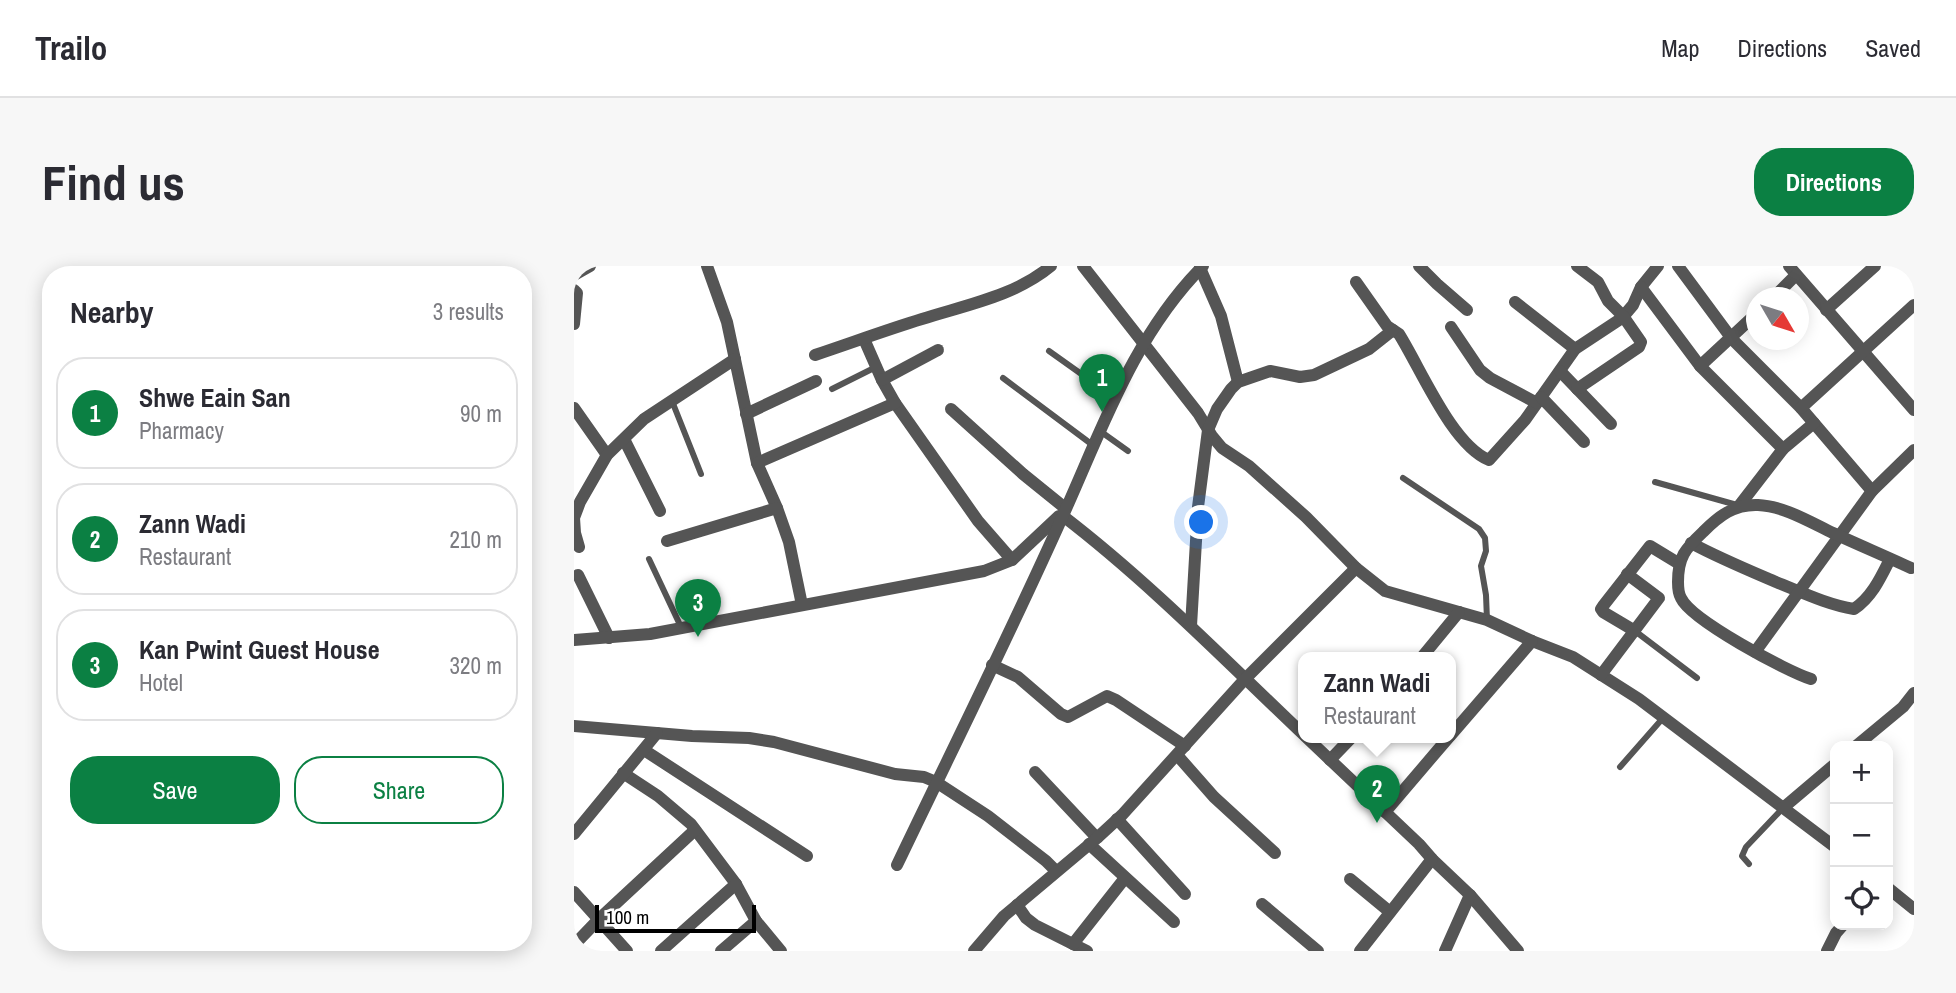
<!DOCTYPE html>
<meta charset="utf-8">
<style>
:root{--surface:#fff;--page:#f7f7f7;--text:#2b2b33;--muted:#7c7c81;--line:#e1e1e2;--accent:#0b8043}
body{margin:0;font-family:"Archivo Narrow",sans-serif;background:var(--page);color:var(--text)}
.controls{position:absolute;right:21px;bottom:21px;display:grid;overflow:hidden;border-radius:14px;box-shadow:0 4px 18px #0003}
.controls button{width:63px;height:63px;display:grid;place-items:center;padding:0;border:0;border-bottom:2px solid var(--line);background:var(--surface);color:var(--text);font:35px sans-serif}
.compass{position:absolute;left:1172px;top:21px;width:63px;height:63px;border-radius:50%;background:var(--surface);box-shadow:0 4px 18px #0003;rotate:129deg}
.scale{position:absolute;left:21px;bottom:18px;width:161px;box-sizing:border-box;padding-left:7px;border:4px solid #000;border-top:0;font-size:19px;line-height:24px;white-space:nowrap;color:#000;-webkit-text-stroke:5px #fff;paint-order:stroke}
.you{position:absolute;left:628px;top:257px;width:24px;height:24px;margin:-18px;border:5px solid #fff;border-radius:50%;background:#1a73e8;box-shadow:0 0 0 10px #1a73e833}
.badge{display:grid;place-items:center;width:46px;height:46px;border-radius:50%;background:var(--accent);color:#fff;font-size:23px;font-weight:700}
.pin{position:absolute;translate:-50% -58px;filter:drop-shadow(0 2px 4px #0008)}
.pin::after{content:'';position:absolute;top:37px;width:24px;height:21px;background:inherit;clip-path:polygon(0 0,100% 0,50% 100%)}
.popup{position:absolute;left:724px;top:386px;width:158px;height:91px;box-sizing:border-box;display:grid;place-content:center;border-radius:14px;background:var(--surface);filter:drop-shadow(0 2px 5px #0005);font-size:23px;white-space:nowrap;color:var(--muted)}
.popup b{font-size:26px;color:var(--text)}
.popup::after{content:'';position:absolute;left:50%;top:100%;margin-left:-14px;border:14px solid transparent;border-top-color:var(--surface)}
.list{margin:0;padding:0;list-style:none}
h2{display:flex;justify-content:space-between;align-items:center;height:91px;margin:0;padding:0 28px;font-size:30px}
h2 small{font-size:23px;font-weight:400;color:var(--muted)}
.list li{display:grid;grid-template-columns:46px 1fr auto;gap:21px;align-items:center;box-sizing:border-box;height:112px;margin:0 14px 14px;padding:0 14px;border:2px solid var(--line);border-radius:28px}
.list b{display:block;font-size:26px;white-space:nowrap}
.list p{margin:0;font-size:23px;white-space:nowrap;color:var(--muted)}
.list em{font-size:23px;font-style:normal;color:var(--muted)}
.actions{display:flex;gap:14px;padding:21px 28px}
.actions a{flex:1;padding:16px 0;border:2px solid var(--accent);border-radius:28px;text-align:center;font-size:24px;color:var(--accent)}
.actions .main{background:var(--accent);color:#fff}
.icon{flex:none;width:38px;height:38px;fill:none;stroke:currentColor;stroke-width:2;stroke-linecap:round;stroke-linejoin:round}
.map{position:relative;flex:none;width:1340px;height:685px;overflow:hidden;border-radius:28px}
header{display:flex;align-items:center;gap:42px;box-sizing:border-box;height:98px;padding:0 35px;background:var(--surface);border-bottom:2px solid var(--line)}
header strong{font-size:33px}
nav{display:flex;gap:38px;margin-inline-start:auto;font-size:24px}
.intro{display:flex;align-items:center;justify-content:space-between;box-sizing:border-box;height:168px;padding:0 42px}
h1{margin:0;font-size:49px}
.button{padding:18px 32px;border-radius:28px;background:var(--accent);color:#fff;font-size:24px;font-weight:700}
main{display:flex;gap:42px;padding:0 42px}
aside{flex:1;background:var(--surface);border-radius:28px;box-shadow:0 4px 18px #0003}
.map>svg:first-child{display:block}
</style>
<header>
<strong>Trailo</strong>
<nav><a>Map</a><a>Directions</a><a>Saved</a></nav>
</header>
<div class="intro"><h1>Find us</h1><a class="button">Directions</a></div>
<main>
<aside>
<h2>Nearby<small>3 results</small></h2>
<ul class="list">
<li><span class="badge">1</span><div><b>Shwe Eain San</b><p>Pharmacy</p></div><em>90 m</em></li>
<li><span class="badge">2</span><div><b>Zann Wadi</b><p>Restaurant</p></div><em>210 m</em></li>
<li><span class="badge">3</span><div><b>Kan Pwint Guest House</b><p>Hotel</p></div><em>320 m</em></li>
</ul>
<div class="actions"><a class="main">Save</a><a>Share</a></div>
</aside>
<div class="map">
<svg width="1340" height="685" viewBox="0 0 1340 685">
<rect width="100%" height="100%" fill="#fff"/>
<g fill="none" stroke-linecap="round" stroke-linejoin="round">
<g stroke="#555" stroke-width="6">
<path d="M475 85 541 132"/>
<path d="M429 112 520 180"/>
<path d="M258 123 302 101"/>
<path d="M98 135 127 208"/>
<path d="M526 165 554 185"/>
<path d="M829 212 905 263 911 272 912 285 907 300 912 329 913 354"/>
<path d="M1081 216 1163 239"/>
<path d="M75 293 107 361"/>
<path d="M1061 365 1123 412"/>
<path d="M1046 501 1089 452"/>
<path d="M1175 598 1168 590 1172 581 1209 542"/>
</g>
<g stroke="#555" stroke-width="12">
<path d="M133 0 153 56 183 197 203 242 215 276 228 339"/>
<path d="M509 0 624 147 638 170 648 182 675 200 732 251 782 302 811 325 913 354 958 375 999 391 1065 433 1261 581"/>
<path d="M845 0 863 18 893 44"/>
<path d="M1104 0 1158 73 1227 142 1298 225"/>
<path d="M1215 0 1340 144"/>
<path d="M626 2 647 50 664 116"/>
<path d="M0 9 16 0"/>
<path d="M782 16 813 60 825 68C847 103 878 179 915 194L951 154 1001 83 1048 52 1059 39 1067 21 1084 0"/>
<path d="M1067 21 1126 100 1209 183"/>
<path d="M0 24 3 27 0 58"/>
<path d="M1199 32 1222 9"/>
<path d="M941 36 1001 83"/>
<path d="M1252 44 1301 0"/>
<path d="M877 61 906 104 916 112 963 137"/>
<path d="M290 73 308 114 321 137 404 255 438 294"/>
<path d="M241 89C277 77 312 64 348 53 392 39 441 30 477 0"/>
<path d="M1126 100 1182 48"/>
<path d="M986 105 1037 158"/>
<path d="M308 114 364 84"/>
<path d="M1003 123 1065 81 1067 76 1049 50 1034 35 1024 16 1003 0"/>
<path d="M967 131 1010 176"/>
<path d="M0 142 33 189"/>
<path d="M1227 142 1340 39"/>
<path d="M377 143 449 208 491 242"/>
<path d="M172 148 242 115"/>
<path d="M50 173 86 245"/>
<path d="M183 197 321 137"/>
<path d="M1165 240 1209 183 1240 157"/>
<path d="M489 250C575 316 651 394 730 469"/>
<path d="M93 275 203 242"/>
<path d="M1117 277C1145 292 1174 304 1202 316 1227 326 1254 339 1280 343 1298 331 1307 311 1316 293"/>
<path d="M5 281 1 267 0 252 6 236 33 189 70 153 161 93"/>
<path d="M4 309 35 372"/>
<path d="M617 360 624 241 634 164 643 143 657 123 664 116 696 105 726 111 740 109 795 83 819 64"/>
<path d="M1061 365 1029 346 1027 343 1029 340 1076 280 1104 297"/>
<path d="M0 374 76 368 410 305 438 294 485 250"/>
<path d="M1181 386 1298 225 1340 184"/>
<path d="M848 391 885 346"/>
<path d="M418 399 444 411 487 448 494 451 533 430 542 434 611 480"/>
<path d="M1027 409 1085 332 1053 308"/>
<path d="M1237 413C1212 405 1117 354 1107 332 1104 327 1104 322 1104 316 1104 291 1111 283 1129 266 1145 250 1160 238 1184 239 1210 240 1236 256 1259 267 1285 279 1311 290 1337 302"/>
<path d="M0 460 118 470 175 472 200 476 321 508 350 511 362 516 414 550 472 595 482 605"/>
<path d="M876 470 958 375"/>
<path d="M732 471 845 578 858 593 896 629 944 685"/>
<path d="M1282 480 1329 441 1340 427"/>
<path d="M70 484 233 590"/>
<path d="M603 489 640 531 701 587"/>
<path d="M756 494 778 471"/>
<path d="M461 506 523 572"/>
<path d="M49 507 84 530 117 558 162 618 182 655 207 685"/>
<path d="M1209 542 1261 498"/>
<path d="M811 546 875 471"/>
<path d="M543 553 611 628"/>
<path d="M0 568 83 467"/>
<path d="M515 578 600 656"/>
<path d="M323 599C378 484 435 370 487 254 527 166 559 70 629 0"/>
<path d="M776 613 816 646"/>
<path d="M1314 622 1340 643"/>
<path d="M0 626 53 685"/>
<path d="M688 638 744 685"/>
<path d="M443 639 452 652 461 659 513 685"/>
<path d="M499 678 551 612"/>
<path d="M0 679 24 654 121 564"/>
<path d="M87 685 162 618"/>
<path d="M147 685 182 655"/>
<path d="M400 685 430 650 523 572 548 549 671 413 782 302"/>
<path d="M786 685 858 593"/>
<path d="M871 685 896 629"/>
<path d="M1253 685 1262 667 1269 659"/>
</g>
</g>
</svg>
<div class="controls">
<button>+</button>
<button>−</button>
<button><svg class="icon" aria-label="locate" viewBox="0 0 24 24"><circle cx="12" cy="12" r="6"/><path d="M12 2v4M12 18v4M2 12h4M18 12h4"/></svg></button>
</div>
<svg class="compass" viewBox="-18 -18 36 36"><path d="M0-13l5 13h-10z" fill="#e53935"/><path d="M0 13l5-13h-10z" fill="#7c7c81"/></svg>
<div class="scale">100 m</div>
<div class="you"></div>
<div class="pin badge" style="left:528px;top:146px">1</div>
<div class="pin badge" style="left:803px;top:557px">2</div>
<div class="popup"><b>Zann Wadi</b>Restaurant</div>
<div class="pin badge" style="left:124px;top:371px">3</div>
</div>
</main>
